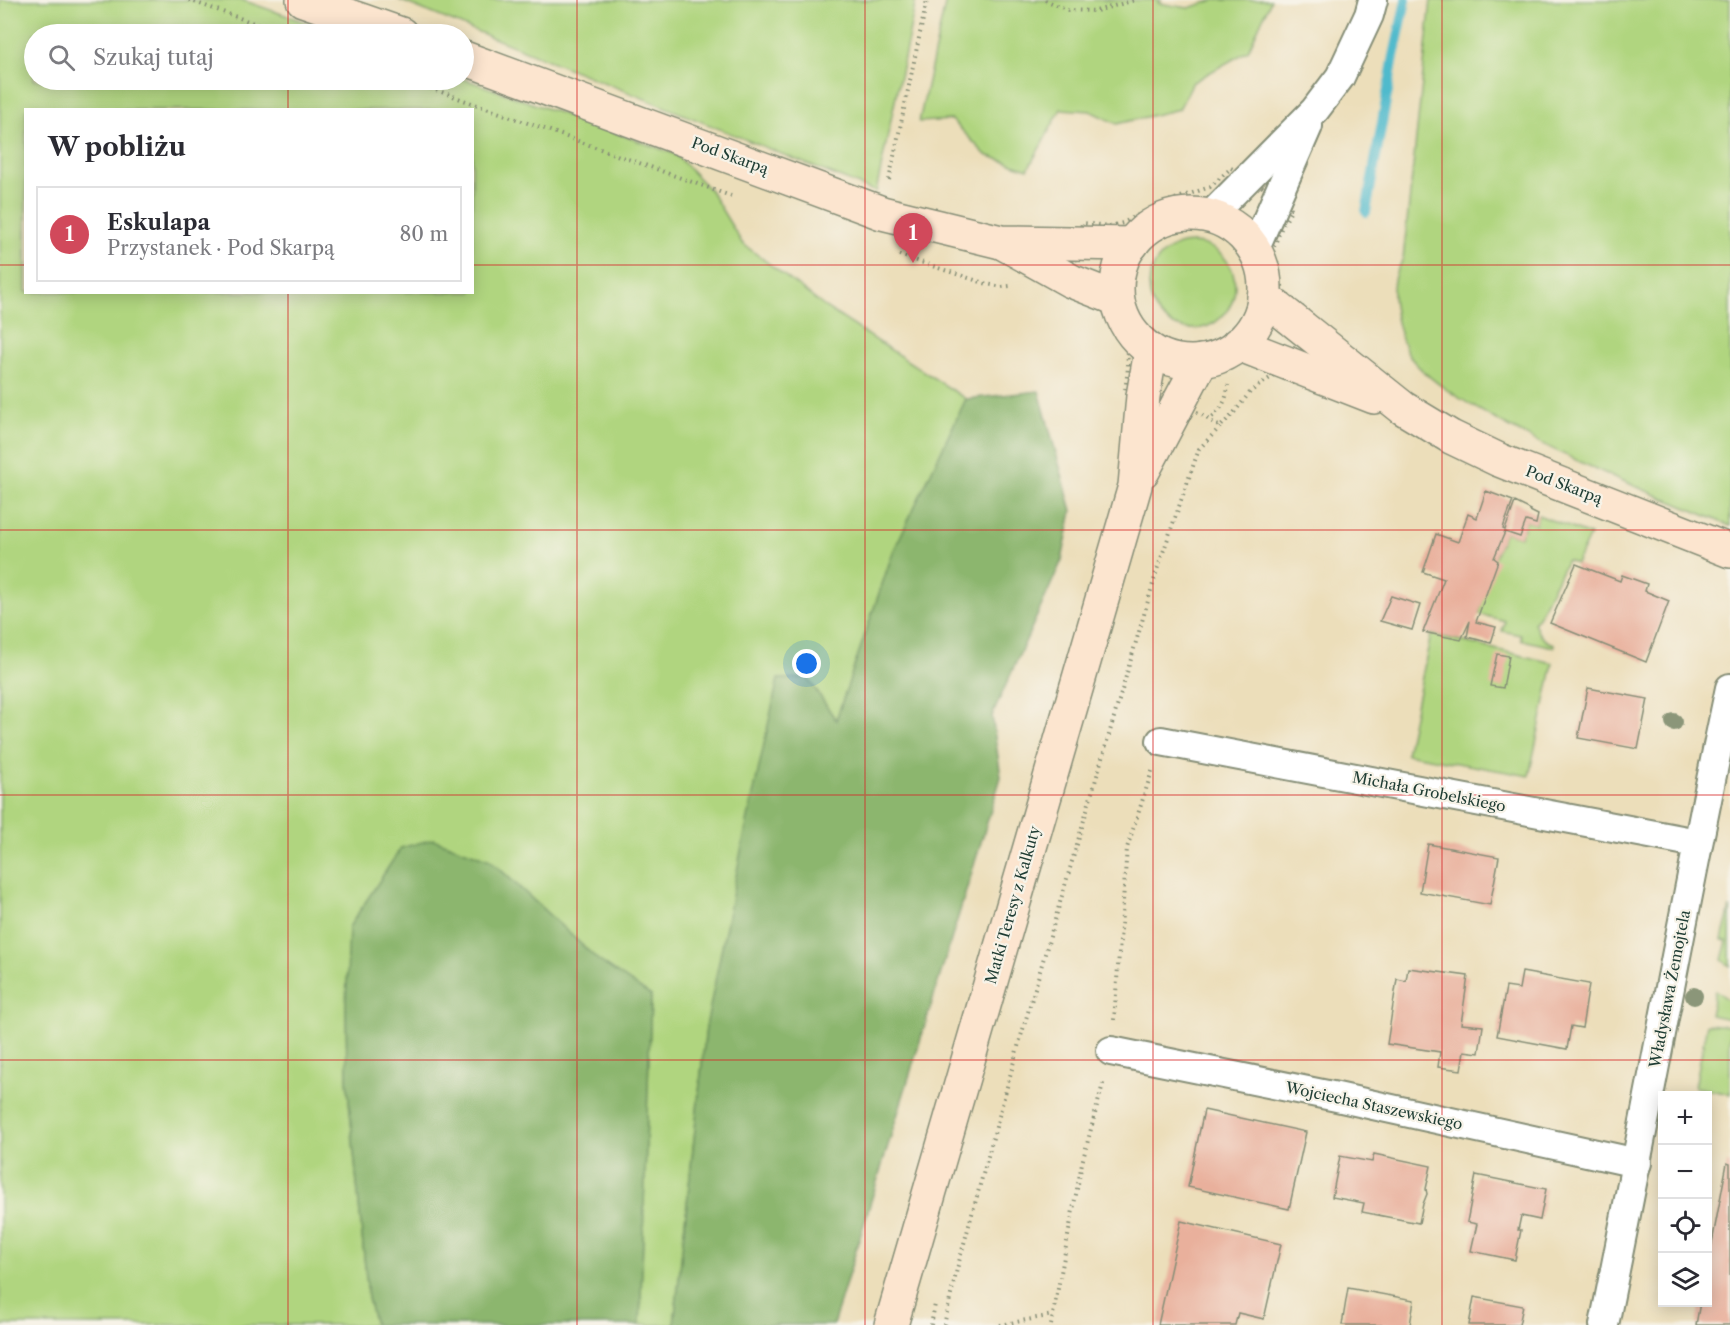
<!DOCTYPE html>
<html lang="pl">
<meta charset="utf-8">
<style>
:root{--surface:#fff;--page:#f7f7f7;--text:#2b2b33;--muted:#7c7c81;--line:#e1e1e2;--accent:#d1495b}
body{margin:0;font-family:"Libre Caslon Text",serif;background:var(--page);color:var(--text)}
.controls{position:absolute;right:18px;bottom:18px;display:grid;overflow:hidden;border-radius:0px;box-shadow:0 3px 15px #0003}
.controls button{width:54px;height:54px;display:grid;place-items:center;padding:0;border:0;border-bottom:2px solid var(--line);background:var(--surface);color:var(--text);font:30px sans-serif}
.you{position:absolute;left:807px;top:664px;width:21px;height:21px;margin:-15px;border:4px solid #fff;border-radius:50%;background:#1a73e8;box-shadow:0 0 0 9px #1a73e833}
.badge{display:grid;place-items:center;width:39px;height:39px;border-radius:50%;background:var(--accent);color:#fff;font-size:20px;font-weight:700}
.pin{position:absolute;translate:-50% -50px;filter:drop-shadow(0 2px 3px #0008)}
.pin::after{content:'';position:absolute;top:32px;width:21px;height:18px;background:inherit;clip-path:polygon(0 0,100% 0,50% 100%)}
.list{margin:0;padding:0;list-style:none}
h2{display:flex;justify-content:space-between;align-items:center;height:78px;margin:0;padding:0 24px;font-size:26px}
h2 small{font-size:20px;font-weight:400;color:var(--muted)}
.list li{display:grid;grid-template-columns:39px 1fr auto;gap:18px;align-items:center;box-sizing:border-box;height:96px;margin:0 12px 12px;padding:0 12px;border:2px solid var(--line);border-radius:0px}
.list b{display:block;font-size:22px;white-space:nowrap}
.list p{margin:0;font-size:20px;white-space:nowrap;color:var(--muted)}
.list em{font-size:20px;font-style:normal;color:var(--muted)}
.icon{flex:none;width:33px;height:33px;fill:none;stroke:currentColor;stroke-width:2;stroke-linecap:round;stroke-linejoin:round}
.map{position:relative;flex:none;width:1730px;height:1325px;overflow:hidden}
.search{position:absolute;background:var(--surface);box-shadow:0 3px 15px #0003;left:24px;top:24px;width:450px;height:66px;display:flex;align-items:center;gap:15px;box-sizing:border-box;padding:0 21px;border-radius:33px;color:var(--muted);font-size:22px}
.panel{position:absolute;background:var(--surface);box-shadow:0 3px 15px #0003;left:24px;top:108px;width:450px;height:186px;border-radius:0px}
.map>svg:first-child{display:block}
</style>
<div class="map">
<svg width="1730" height="1325" viewBox="0 0 1730 1325">
<rect width="100%" height="100%" fill="#f7f3e8"/>
<filter id="ink" filterUnits="userSpaceOnUse"><feTurbulence type="fractalNoise" baseFrequency=".0167" numOctaves="2"/><feDisplacementMap in="SourceGraphic" scale="12" xChannelSelector="R" yChannelSelector="G"/><feConvolveMatrix kernelMatrix="1 2 1 2 8 2 1 2 1" color-interpolation-filters="sRGB"/></filter>
<filter id="wash" filterUnits="userSpaceOnUse"><feTurbulence type="fractalNoise" baseFrequency=".008" numOctaves="4" result="noise"/><feDisplacementMap in="SourceGraphic" scale="24" xChannelSelector="R" yChannelSelector="G"/><feGaussianBlur stdDeviation="1.35" result="paint"/><feColorMatrix in="noise" values="0 0 0 0 0 0 0 0 0 0 0 0 0 0 0 0 0 1.4 0 .05"/><feComposite in="paint" operator="in"/></filter>
<g filter="url(#wash)">
<rect width="100%" height="100%" fill="#ecdeba"/>
<g fill="#b0d57f" stroke="#68895a" stroke-width="1.5" fill-rule="evenodd">
<path d="M0 0H242L339 34H34V80L464 79 675 154 710 190 742 243 825 307 966 399 893 553 836 720 706 1027 674 1325H640L651 996 598 960 490 860 346 1004 347 1079 368 1298 375 1325H0ZM26 110H472V292H26Z"/>
<path d="M399 0H916L876 192Z"/>
<path d="M946 0H1161L1158 3 1188 8 1215 0H1271L1248 51 1193 82 1179 109 1117 124 1090 111 1061 109 1028 169 986 155 952 120 919 122Z"/>
<path d="M1431 0H1730V526C1650 492 1569 461 1493 418 1466 402 1436 386 1415 363 1400 347 1390 301 1394 280 1395 273 1400 266 1403 259Z"/>
<circle cx="1192" cy="286" r="43"/>
<path d="M1538 515 1590 535 1576 564 1567 560 1538 617 1534 622C1538 634 1541 640 1554 644V647L1521 640V635L1502 631 1505 621 1479 614 1494 558 1505 532 1520 537 1526 521 1536 524Z"/>
<path d="M1431 634 1553 663 1529 776 1406 754Z"/>
<path d="M1730 907V966L1722 960 1727 941 1722 940Z"/>
<path d="M1715 990 1730 1001V1019L1710 1015Z"/>
<path d="M1707 1024 1730 1026V1094L1695 1087Z"/>
</g>
<g fill="#8cb66e" stroke="#567a51" stroke-width="1.5">
<path d="M1039 391 1072 511 1062 560 992 716 1001 777 833 1325H674L706 1027 741 851 778 679 808 678 836 720 893 552 966 399Z"/>
<path d="M433 839 490 860 598 960 651 996 640 1325H375L368 1298 347 1079 346 1004 349 927 401 848Z"/>
</g>
<g fill="none" stroke-linecap="round" stroke-linejoin="round">
<path stroke="#4fbacc" stroke-width="10" d="M1366 212 1394 56 1406 0"/>
</g>
<g id="blocks">
<g fill="#e9b09c">
<path d="M1486 491 1513 501 1504 525 1503 529 1505 530 1515 502 1531 510 1530 511 1538 515 1536 524 1526 521 1520 537 1505 532 1494 558 1498 561 1476 622 1496 627 1491 643 1467 637 1470 621 1461 640 1423 632 1444 579 1423 572 1436 534 1458 542 1468 514 1477 518Z"/>
<path d="M1576 564 1620 581 1622 575 1647 584 1645 591 1669 601 1646 662 1550 623Z"/>
<path d="M1391 596 1420 605 1412 630 1380 621Z"/>
<path d="M1497 654 1509 656 1503 688 1490 686Z"/>
<path d="M1588 688 1648 699 1638 749 1578 738Z"/>
<path d="M1428 844 1499 857 1490 905 1420 892Z"/>
<path d="M1408 968 1468 976 1461 1024 1483 1026 1479 1053 1464 1051 1461 1070 1438 1067 1440 1052 1387 1044 1397 979 1406 981Z"/>
<path d="M1522 972 1589 984 1582 1028 1571 1026 1567 1049 1497 1036 1506 987 1519 989Z"/>
<path d="M1204 1110 1306 1132 1289 1209 1188 1187Z"/>
<path d="M1374 1154 1431 1166 1426 1189 1427 1194 1423 1204 1419 1223 1362 1212 1364 1203 1332 1197 1340 1156 1372 1162Z"/>
<path d="M1727 1163 1730 1164V1325H1696L1700 1302H1708V1264Z"/>
<path d="M1476 1175 1546 1189 1540 1220 1521 1216 1518 1230H1521L1515 1260 1471 1251 1477 1224 1467 1222Z"/>
<path d="M1181 1221 1281 1244 1264 1319 1238 1313 1235 1325H1158Z"/>
<path d="M1348 1288 1414 1300 1410 1325H1342Z"/>
<path d="M1474 1297 1523 1306 1519 1325H1469Z"/>
</g>
</g>
</g>
<g filter="url(#ink)">
<use href="#blocks" fill-opacity="0" stroke="#868e77" stroke-width="1.5"/>
<g fill="none" stroke-linecap="round" stroke-linejoin="round">
<defs>
<g id="street">
<path d="M1209 217 1315 110 1340 77 1369 15 1373 0"/>
<path d="M1254 250 1308 126"/>
<path d="M1161 741 1697 843"/>
<path d="M1111 1051 1337 1097 1637 1163"/>
<path d="M1604 1325C1647 1113 1685 900 1730 688"/>
</g>
<g id="secondary">
<path d="M303 0 401 34"/>
<path d="M464 58 882 213 1001 242 1132 244"/>
<circle cx="1191" cy="288" r="74"/>
<path d="M1005 244 1071 281 1117 299"/>
<path d="M1264 297 1403 408 1451 437 1499 460 1730 551"/>
<path d="M1238 344 1374 397"/>
<path d="M1143 471 1201 361"/>
<path d="M891 1325 1135 486 1143 396 1151 351"/>
</g>
</defs>
<use href="#street" stroke="#868e77" stroke-width="32"/>
<use href="#secondary" stroke="#868e77" stroke-width="36"/>
<g stroke="#868e77" stroke-width="4" stroke-dasharray="1.5 4.5" stroke-linecap="butt">
<path d="M189 0 284 34"/>
<path d="M1045 0 1068 10 1096 11 1135 0"/>
<path d="M408 80 731 196"/>
<path d="M1231 168 1249 177 1292 209 1281 229 1273 249 1276 271 1285 293 1317 319 1308 332 1282 361 1273 376 1251 391 1233 414 1220 427 1197 412 1178 405 1125 391C1126 382 1128 372 1128 363 1127 341 1114 314 1096 302 1088 297 1078 294 1070 291L1082 223 1110 226 1123 223 1157 205 1210 187Z"/>
<path d="M889 180 927 0"/>
<path d="M899 255 987 284 1002 287 1010 286"/>
<path d="M1212 417C1222 409 1227 399 1228 385"/>
<path d="M1114 1020 1127 848 1152 771"/>
<path d="M931 1325 935 1304"/>
<path d="M944 1325 957 1269 1019 1043 1157 570 1199 449 1220 427"/>
<path d="M1000 1325 1053 1315"/>
<path d="M1051 1325 1082 1163 1104 1080"/>
</g>
<use href="#street" stroke="#fff" stroke-width="28"/>
<use href="#secondary" stroke="#fce5cf" stroke-width="33"/>
</g>
<g fill="#8b9679">
<circle cx="1674" cy="722" r="9"/>
<circle cx="1694" cy="996" r="9"/>
</g>
</g>
<path fill="none" stroke="#d62828" stroke-width="1.5" stroke-opacity="0.55" d="M288 0V34M577 0V1325M865 0V1325M1153 0V1325M1442 0V1325M288 80V110M0 265H26M472 265H1730M288 292V1325M0 530H1730M0 795H1730M0 1060H1730"/>
<g text-anchor="middle" stroke-width="4.5" stroke-linejoin="round" paint-order="stroke">
<g font-size="15" fill="#1f3d34" stroke="#f7f3e8">
<text transform="translate(730 156) rotate(20)" y="5">Pod Skarpą</text>
<text transform="translate(1564 485) rotate(21)" y="5">Pod Skarpą</text>
<text transform="translate(1429 792) rotate(11)" y="5">Michała Grobelskiego</text>
<text transform="translate(1013 905) rotate(-74)" y="5">Matki Teresy z Kalkuty</text>
<text transform="translate(1670 989) rotate(-79)" y="5">Władysława Żemojtela</text>
<text transform="translate(1374 1106) rotate(12)" y="5">Wojciecha Staszewskiego</text>
</g>
</g>
</svg>
<div class="controls">
<button>+</button>
<button>−</button>
<button><svg class="icon" aria-label="locate" viewBox="0 0 24 24"><circle cx="12" cy="12" r="6"/><path d="M12 2v4M12 18v4M2 12h4M18 12h4"/></svg></button>
<button><svg class="icon" aria-label="layers" viewBox="0 0 24 24"><path d="M12 4l9 5-9 5-9-5zM3 14l9 5 9-5"/></svg></button>
</div>
<div class="you"></div>
<div class="pin badge" style="left:913px;top:263px">1</div>
<div class="search"><svg class="icon" aria-label="search" viewBox="0 0 24 24"><circle cx="10" cy="10" r="6"/><path d="M15 15l6 6"/></svg>Szukaj tutaj</div>
<section class="panel">
<h2>W pobliżu<small></small></h2>
<ul class="list">
<li><span class="badge">1</span><div><b>Eskulapa</b><p>Przystanek · Pod Skarpą</p></div><em>80 m</em></li>
</ul>
</section>
</div>
